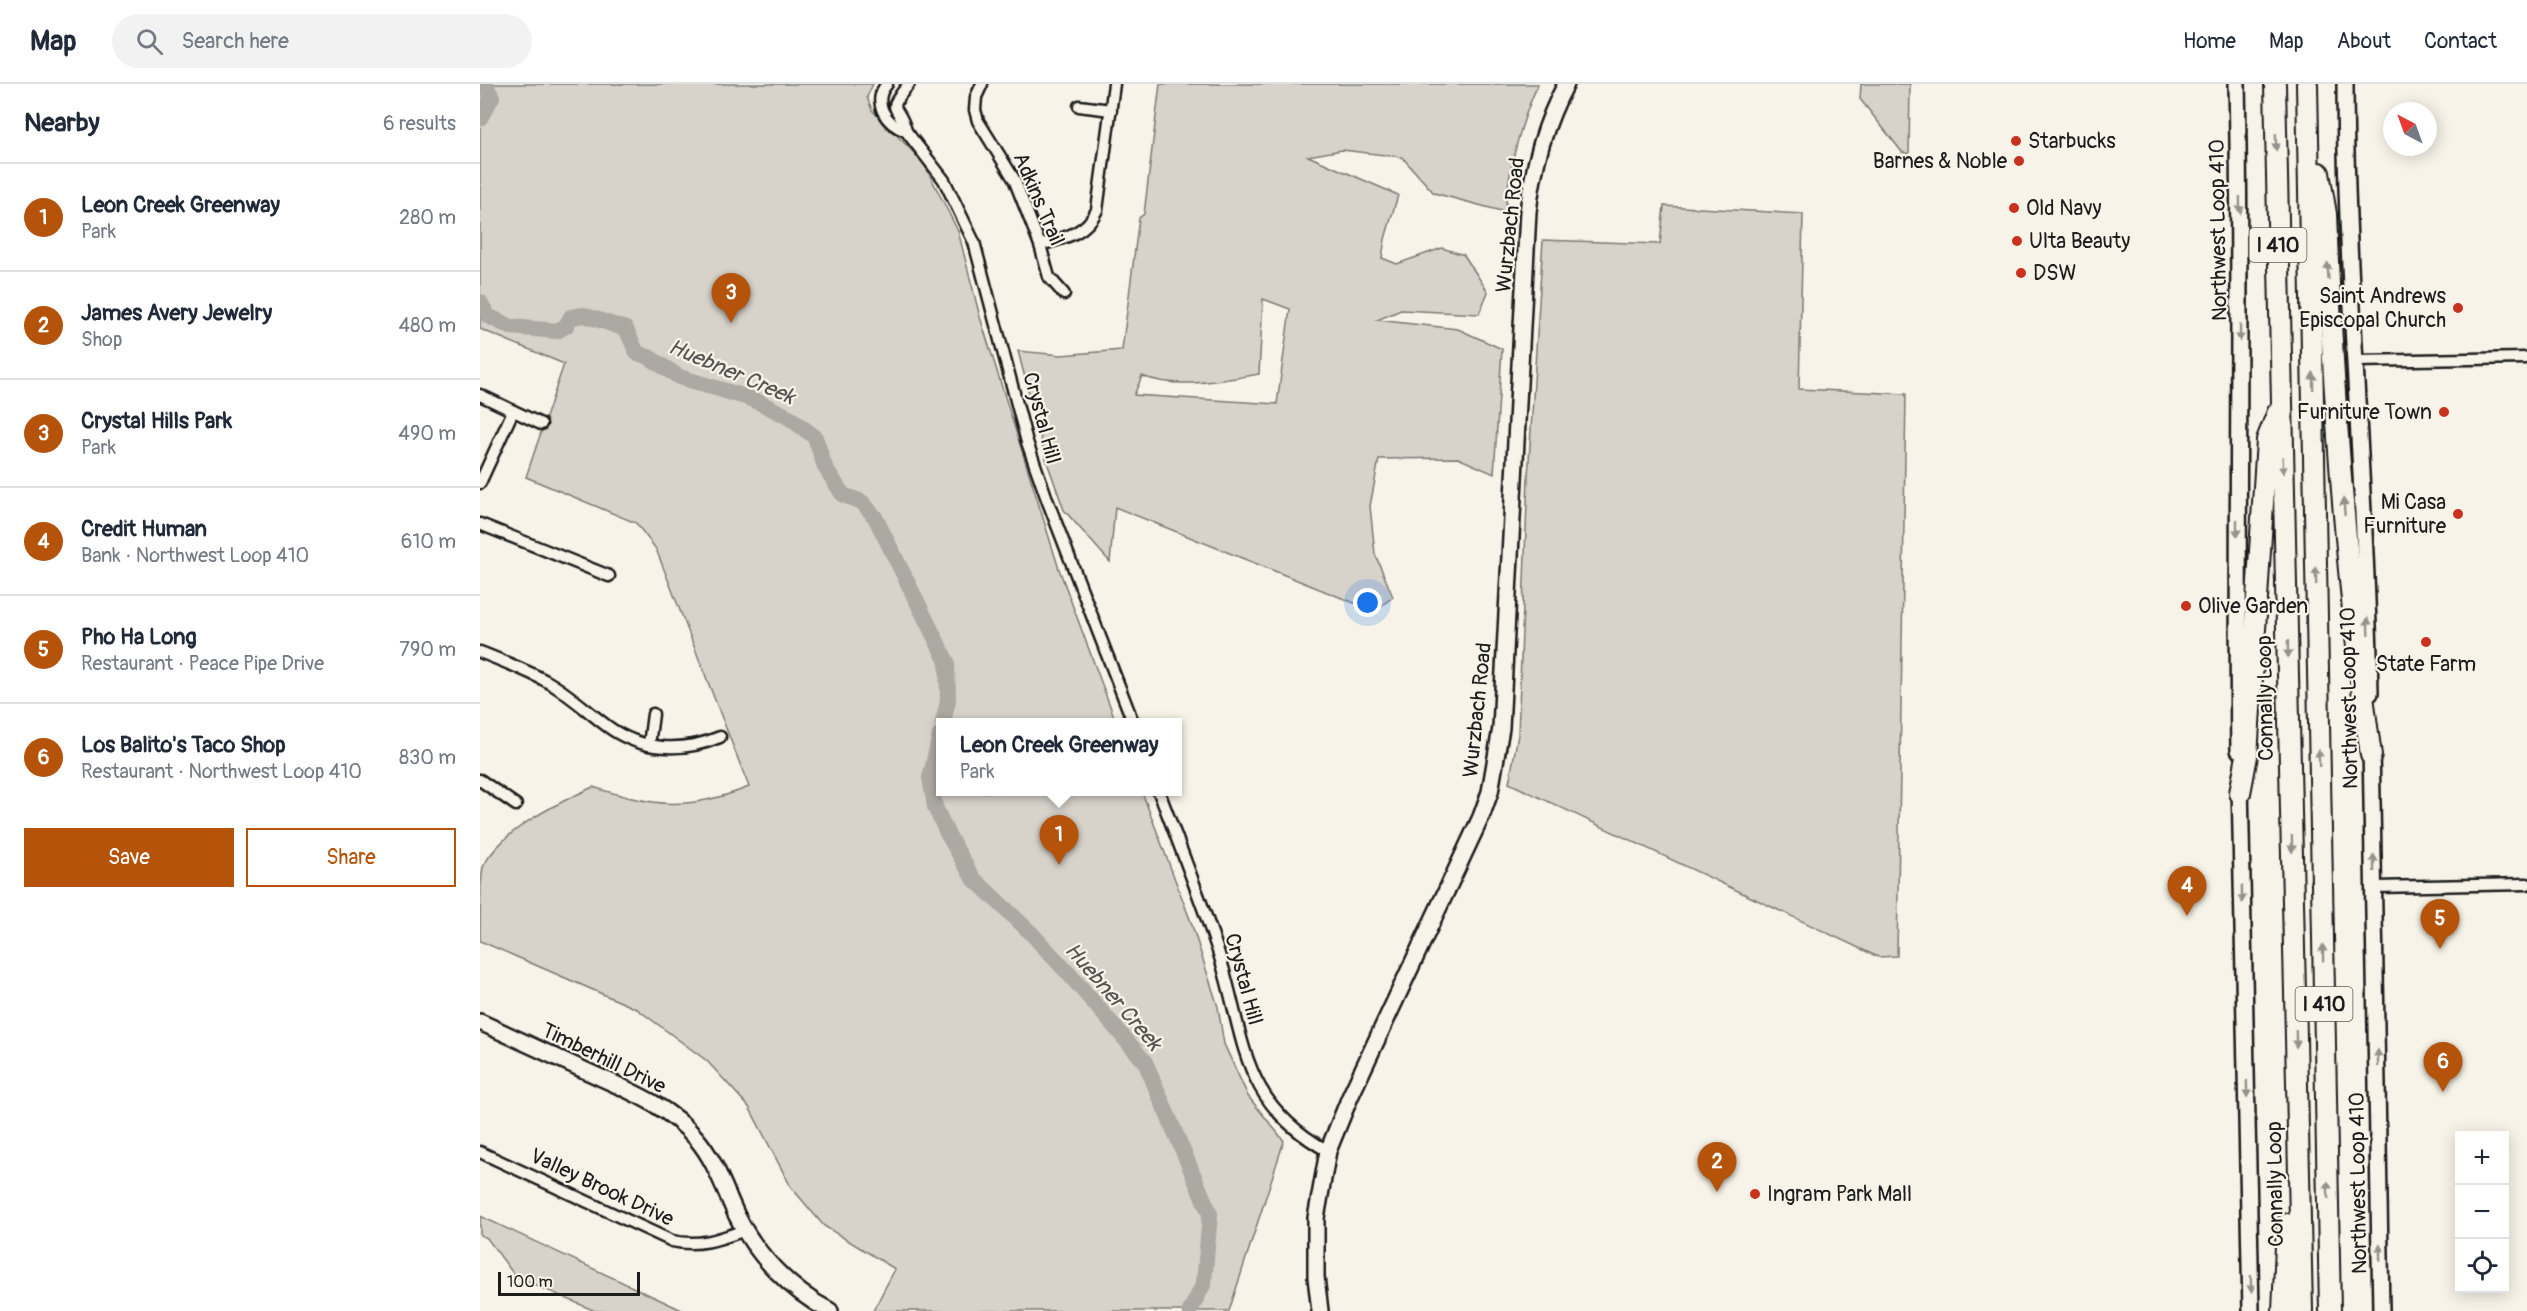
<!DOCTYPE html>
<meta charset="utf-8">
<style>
:root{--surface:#fff;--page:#f2f2f3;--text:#1f2937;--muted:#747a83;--line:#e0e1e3;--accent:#b45309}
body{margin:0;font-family:Pangolin,sans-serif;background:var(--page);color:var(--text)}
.controls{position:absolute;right:18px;bottom:18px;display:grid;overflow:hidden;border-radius:0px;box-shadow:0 3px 15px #0003}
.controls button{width:54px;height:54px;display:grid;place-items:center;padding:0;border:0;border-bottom:2px solid var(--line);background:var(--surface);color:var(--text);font:30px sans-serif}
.compass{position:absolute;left:1903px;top:18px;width:54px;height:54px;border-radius:50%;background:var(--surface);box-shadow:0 3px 15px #0003;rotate:319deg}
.scale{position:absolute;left:18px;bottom:15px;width:142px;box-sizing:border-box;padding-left:6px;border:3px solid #1c1c1c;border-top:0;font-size:16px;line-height:21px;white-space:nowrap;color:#1c1c1c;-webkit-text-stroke:4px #f7f3e8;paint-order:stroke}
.you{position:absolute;left:888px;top:519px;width:21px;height:21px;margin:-15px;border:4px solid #fff;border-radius:50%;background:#1a73e8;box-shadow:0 0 0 9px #1a73e833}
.badge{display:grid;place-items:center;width:39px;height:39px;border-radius:50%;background:var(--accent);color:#fff;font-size:20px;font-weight:700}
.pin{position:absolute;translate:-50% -50px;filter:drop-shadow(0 2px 3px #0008)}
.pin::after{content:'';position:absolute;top:32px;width:21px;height:18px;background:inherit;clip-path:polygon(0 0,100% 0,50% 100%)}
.popup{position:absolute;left:456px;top:634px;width:246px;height:78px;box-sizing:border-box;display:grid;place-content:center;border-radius:0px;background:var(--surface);filter:drop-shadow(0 2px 4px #0005);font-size:20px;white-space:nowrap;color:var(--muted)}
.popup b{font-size:22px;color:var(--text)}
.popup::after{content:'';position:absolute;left:50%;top:100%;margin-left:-12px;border:12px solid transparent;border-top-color:var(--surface)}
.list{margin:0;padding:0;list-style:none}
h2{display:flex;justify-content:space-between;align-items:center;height:78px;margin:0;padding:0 24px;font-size:26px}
h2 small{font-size:20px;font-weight:400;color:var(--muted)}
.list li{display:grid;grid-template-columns:39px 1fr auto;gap:18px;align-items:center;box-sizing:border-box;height:108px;padding:0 24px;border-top:2px solid var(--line)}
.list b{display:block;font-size:22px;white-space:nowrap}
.list p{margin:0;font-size:20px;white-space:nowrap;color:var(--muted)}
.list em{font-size:20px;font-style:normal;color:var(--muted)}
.actions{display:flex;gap:12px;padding:18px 24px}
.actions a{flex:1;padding:14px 0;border:2px solid var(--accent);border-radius:0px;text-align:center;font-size:21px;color:var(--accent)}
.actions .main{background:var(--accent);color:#fff}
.icon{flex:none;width:33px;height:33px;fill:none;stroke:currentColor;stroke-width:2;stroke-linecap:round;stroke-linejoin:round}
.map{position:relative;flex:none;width:2047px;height:1227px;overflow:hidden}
header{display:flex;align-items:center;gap:36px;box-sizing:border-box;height:84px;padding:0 30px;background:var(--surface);border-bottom:2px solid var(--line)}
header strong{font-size:28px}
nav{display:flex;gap:33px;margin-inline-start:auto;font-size:21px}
.search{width:420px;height:54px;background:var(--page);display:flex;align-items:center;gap:15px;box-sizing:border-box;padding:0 21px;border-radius:33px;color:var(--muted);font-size:22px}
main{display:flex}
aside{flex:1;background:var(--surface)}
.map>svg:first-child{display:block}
</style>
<header>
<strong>Map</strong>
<div class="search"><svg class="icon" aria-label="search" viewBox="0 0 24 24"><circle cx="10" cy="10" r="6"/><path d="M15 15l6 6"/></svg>Search here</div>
<nav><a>Home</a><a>Map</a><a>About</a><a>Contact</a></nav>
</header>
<main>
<aside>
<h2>Nearby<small>6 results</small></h2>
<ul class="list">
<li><span class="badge">1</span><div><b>Leon Creek Greenway</b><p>Park</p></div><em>280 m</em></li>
<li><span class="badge">2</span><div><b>James Avery Jewelry</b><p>Shop</p></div><em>480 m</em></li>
<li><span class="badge">3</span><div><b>Crystal Hills Park</b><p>Park</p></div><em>490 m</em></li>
<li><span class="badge">4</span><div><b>Credit Human</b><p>Bank · Northwest Loop 410</p></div><em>610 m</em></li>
<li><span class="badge">5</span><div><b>Pho Ha Long</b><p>Restaurant · Peace Pipe Drive</p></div><em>790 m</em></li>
<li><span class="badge">6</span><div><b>Los Balito's Taco Shop</b><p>Restaurant · Northwest Loop 410</p></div><em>830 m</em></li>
</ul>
<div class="actions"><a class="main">Save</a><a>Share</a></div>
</aside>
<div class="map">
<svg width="2047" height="1227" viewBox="0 0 2047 1227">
<rect width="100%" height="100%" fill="#f7f3e8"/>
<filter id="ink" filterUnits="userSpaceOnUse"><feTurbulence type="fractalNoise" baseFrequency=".0167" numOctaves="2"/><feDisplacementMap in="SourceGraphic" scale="12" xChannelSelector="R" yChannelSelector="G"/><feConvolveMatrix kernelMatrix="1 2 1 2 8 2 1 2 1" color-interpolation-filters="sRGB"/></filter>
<g filter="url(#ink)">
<g fill="#d7d3cb" stroke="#7a7874" stroke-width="1.5" fill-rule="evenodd">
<path d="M0 0H393L387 13 392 26 443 78 478 147 500 233 579 485 636 638H460V708H662L711 838 738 923 744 960 768 1012 804 1057 749 1227H393L415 1185 344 1142 311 1103 269 1023 227 977 157 925 0 857C0 838 0 799 3 783 22 745 76 720 113 703 174 723 208 727 269 703L176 465 156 439 46 393 84 280 0 245Z"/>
<path d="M680 0H1058C1040 40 1029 83 1025 128L954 109 922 73 862 66 828 72 918 111 905 155 902 174 917 180 962 164 984 171 1008 208 999 230 921 226 897 236 978 245 1022 265 1014 390 978 374 899 375 890 422 895 470 913 513 894 527 635 423 630 478 584 426 567 378 538 267 581 271 642 266 659 134 664 130ZM783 215 810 225 797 320 654 311 662 292C699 306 741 296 779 290Z"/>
<path d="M1381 0H1430L1429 70 1422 68 1380 15Z"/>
<path d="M1184 122 1323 130 1319 305 1426 310 1417 872 1398 873 1029 699 1038 651 1048 393 1063 156 1180 160Z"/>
<path d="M0 1132 204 1227H115L35 1192 7 1154 0 1151Z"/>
</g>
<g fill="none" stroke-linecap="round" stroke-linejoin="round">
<g stroke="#aca9a2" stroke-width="16">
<path d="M0 34 12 13 5 0"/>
<path d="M0 218 8 232 31 243 77 247 86 242 91 233 104 231 146 245 157 269 169 273 199 293 272 315 307 332 335 353 345 383 363 411 382 418 395 433 467 578 468 617 463 638"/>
<path d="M460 651 450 694 455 723 467 749 493 794 551 849 589 890 665 978 730 1130 724 1199 710 1227"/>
</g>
<defs>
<g id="street">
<path d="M407 0C391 18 406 40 426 47"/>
<path d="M429 0C404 30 419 19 426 47L464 96 494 158 547 358 568 418 653 638"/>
<path d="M502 0 496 13 495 26 498 37 534 95 560 161 569 193 584 210"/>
<path d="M599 22 631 26"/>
<path d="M560 161C584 154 606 150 617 126L634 0"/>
<path d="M1875 277 2047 274"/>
<path d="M0 311 61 340"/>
<path d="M0 399 33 327"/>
<path d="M0 440 129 492"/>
<path d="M0 568C23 577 46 586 68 598 89 610 107 627 127 642 161 667 202 669 240 653"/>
<path d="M169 661 173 630"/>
<path d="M0 696 36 721"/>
<path d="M679 708C699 760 720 813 738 867 766 952 757 1017 848 1067"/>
<path d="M1895 803 2047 800"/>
<path d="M0 1068 192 1157C219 1163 240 1155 265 1146"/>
</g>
<g id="secondary">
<path d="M1757 0C1762 222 1756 444 1759 666"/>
<path d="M1865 0C1866 203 1886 406 1890 609"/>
<path d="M1891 660 1901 1227"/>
<path d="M1760 699 1771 1227"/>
<path d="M0 938C35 954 69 970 104 986 143 1004 187 1020 216 1054 235 1076 244 1104 256 1130 275 1170 311 1207 350 1227"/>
<path d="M840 1227 836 1193V1134L848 1067 870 1013 1001 733 1010 708 1021 644 1048 128C1053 82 1064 41 1086 0"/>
</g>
<g id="highway">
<path d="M1795 0 1822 1227"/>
<path d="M1827 0 1850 1227"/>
<path d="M1839 89 1846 130C1853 311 1865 492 1891 671"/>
<path d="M1760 709 1767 672 1787 356 1798 328"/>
<path d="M1803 1227 1807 1140"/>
</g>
</defs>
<use href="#street" stroke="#1c1c1c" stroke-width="15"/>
<use href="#secondary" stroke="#1c1c1c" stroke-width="20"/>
<use href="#highway" stroke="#1c1c1c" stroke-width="24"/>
<use href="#street" stroke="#f7f3e8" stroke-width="10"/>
<use href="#secondary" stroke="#f7f3e8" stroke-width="15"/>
<use href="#highway" stroke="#f7f3e8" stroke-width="20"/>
</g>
<defs><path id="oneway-solid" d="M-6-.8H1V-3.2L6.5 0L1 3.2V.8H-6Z" transform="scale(1.5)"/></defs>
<g fill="#94928c">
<use href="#oneway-solid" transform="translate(1796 58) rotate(89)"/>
<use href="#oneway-solid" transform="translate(1760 121) rotate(89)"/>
<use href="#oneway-solid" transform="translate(1848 187) rotate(-93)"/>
<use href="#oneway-solid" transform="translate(1760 249) rotate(91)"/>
<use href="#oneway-solid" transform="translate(1833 297) rotate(-91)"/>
<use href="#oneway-solid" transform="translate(1803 381) rotate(88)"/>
<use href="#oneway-solid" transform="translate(1864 423) rotate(-95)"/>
<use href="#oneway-solid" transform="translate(1757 444) rotate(90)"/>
<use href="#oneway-solid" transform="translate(1836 492) rotate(-91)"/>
<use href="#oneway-solid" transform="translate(1888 542) rotate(-92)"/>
<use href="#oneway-solid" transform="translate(1808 565) rotate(89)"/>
<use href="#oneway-solid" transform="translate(1839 674) rotate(-91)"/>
<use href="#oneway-solid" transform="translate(1812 760) rotate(89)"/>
<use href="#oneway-solid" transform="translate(1894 779) rotate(-91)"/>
<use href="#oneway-solid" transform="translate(1762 810) rotate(89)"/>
<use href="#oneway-solid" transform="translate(1843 869) rotate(-91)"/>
<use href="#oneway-solid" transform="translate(1816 955) rotate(89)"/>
<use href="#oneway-solid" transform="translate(1898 974) rotate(-91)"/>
<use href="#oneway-solid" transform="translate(1767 1005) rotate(89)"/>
<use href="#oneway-solid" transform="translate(1848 1106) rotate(-91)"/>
<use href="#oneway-solid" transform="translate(1900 1169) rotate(-91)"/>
<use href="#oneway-solid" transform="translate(1771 1200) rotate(89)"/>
</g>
</g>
<g fill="#c8321e" stroke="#f7f3e8" stroke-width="2">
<circle cx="1536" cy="57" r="6"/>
<circle cx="1539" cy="77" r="6"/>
<circle cx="1534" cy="124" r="6"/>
<circle cx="1537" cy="157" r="6"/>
<circle cx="1541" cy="189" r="6"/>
<circle cx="1978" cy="224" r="6"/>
<circle cx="1964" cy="328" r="6"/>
<circle cx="1978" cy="430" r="6"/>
<circle cx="1706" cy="522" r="6"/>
<circle cx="1946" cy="558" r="6"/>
<circle cx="1275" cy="1110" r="6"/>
</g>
<g text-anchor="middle" stroke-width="4.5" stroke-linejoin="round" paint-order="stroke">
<g fill="#f7f3e8" stroke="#5e5c59" stroke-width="1.5">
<rect x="1769.5" y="144" width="57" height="34" rx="4.5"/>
<rect x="1815.5" y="903" width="57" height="34" rx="4.5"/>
</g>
<g font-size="20" font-weight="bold" fill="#1c1c1c">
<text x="1798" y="168">I 410</text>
<text x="1844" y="927">I 410</text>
</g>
<g font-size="21" fill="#1c1c1c" stroke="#f7f3e8" text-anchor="start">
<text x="1548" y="64">Starbucks</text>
<text x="1527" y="84" text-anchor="end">Barnes &amp; Noble</text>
<text x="1546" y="131">Old Navy</text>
<text x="1549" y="164">Ulta Beauty</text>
<text x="1553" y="196">DSW</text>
<text x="1966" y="219" text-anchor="end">Saint Andrews<tspan x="1966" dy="24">Episcopal Church</tspan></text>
<text x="1952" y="335" text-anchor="end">Furniture Town</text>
<text x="1966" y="425" text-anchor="end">Mi Casa<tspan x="1966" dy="24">Furniture</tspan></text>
<text x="1718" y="529">Olive Garden</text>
<text x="1946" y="587" text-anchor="middle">State Farm</text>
<text x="1287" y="1117">Ingram Park Mall</text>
</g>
<g font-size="21" fill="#1c1c1c" stroke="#f7f3e8">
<text transform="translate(559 115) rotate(67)" y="7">Adkins Trail</text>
<text transform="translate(1030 141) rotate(-84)" y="7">Wurzbach Road</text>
<text transform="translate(1738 146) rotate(-91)" y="7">Northwest Loop 410</text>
<text transform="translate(562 334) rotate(75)" y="7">Crystal Hill</text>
<text transform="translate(1785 614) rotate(-91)" y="7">Connally Loop</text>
<text transform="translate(1869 614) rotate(-91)" y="7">Northwest Loop 410</text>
<text transform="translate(997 626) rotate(-84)" y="7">Wurzbach Road</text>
<text transform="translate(764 895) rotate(75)" y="7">Crystal Hill</text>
<text transform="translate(124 974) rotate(26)" y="7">Timberhill Drive</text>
<text transform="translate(1878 1099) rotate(-91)" y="7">Northwest Loop 410</text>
<text transform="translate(1795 1100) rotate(-91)" y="7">Connally Loop</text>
<text transform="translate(122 1103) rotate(25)" y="7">Valley Brook Drive</text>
</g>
<g font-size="22" font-style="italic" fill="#565452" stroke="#f7f3e8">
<text transform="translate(252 287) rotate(23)" y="8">Huebner Creek</text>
<text transform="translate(634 912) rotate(49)" y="8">Huebner Creek</text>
</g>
</g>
</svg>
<div class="controls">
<button>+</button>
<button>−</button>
<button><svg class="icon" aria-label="locate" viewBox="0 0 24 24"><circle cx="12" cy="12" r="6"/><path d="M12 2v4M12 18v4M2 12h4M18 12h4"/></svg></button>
</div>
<svg class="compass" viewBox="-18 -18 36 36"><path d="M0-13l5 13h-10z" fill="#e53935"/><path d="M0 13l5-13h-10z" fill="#747a83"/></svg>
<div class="scale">100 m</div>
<div class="you"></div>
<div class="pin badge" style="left:579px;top:781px">1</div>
<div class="popup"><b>Leon Creek Greenway</b>Park</div>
<div class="pin badge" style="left:1237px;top:1108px">2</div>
<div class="pin badge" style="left:251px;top:239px">3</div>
<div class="pin badge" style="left:1707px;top:832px">4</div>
<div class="pin badge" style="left:1960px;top:865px">5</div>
<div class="pin badge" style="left:1963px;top:1008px">6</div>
</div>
</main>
